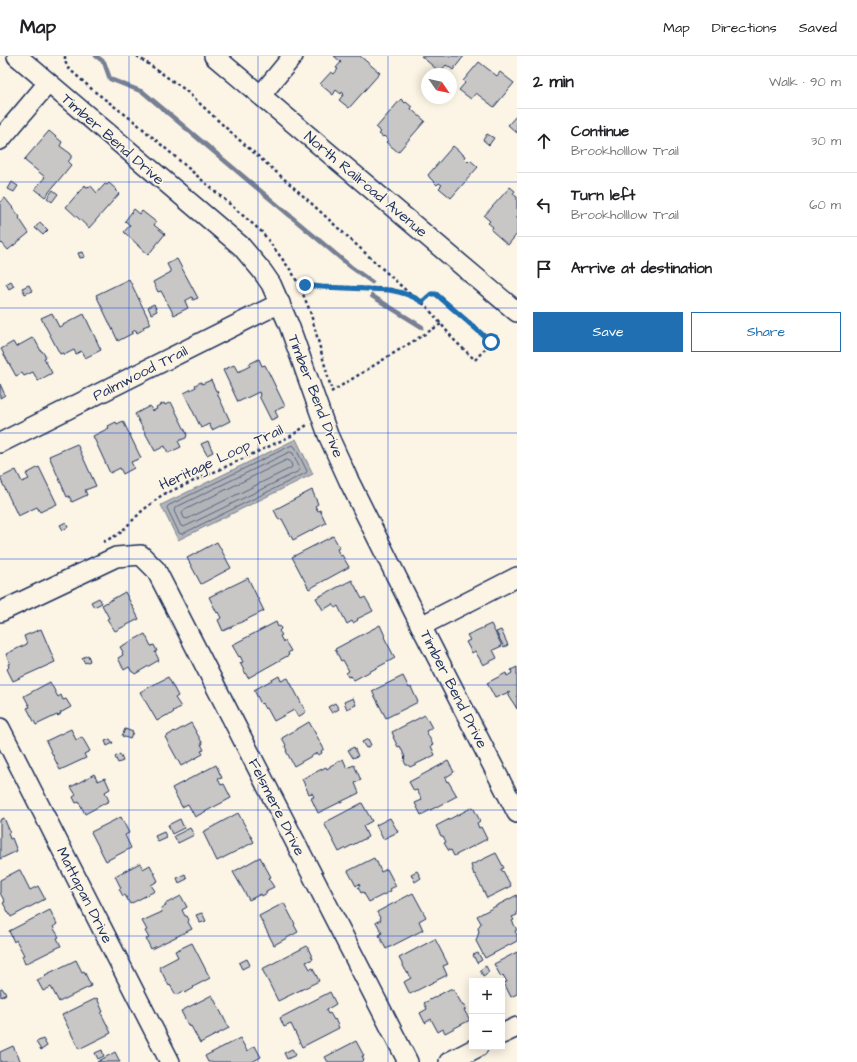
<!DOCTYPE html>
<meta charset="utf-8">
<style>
:root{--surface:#fff;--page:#f6f6f6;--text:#202124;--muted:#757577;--line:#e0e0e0;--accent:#1f6fb2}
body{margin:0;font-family:"Architects Daughter",sans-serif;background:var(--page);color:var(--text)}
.controls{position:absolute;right:12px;bottom:12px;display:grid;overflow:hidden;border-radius:0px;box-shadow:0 2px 10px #0003}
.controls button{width:36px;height:36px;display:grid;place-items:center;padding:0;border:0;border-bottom:1px solid var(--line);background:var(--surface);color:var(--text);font:20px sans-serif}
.compass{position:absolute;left:421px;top:12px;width:36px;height:36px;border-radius:50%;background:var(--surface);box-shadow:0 2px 10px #0003;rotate:124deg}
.stop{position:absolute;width:12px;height:12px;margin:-9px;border:3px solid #1f6fb2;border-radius:50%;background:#fff}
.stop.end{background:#1f6fb2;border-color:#fff;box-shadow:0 1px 4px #0008}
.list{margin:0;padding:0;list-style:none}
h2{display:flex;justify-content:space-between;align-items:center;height:52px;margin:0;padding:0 16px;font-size:17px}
h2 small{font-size:13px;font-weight:400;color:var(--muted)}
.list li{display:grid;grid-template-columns:26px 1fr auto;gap:12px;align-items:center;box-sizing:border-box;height:64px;padding:0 16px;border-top:1px solid var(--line)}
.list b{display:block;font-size:15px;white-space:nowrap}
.list p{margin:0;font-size:13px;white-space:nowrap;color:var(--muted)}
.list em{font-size:13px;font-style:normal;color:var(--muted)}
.actions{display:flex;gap:8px;padding:12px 16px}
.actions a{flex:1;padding:9px 0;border:1px solid var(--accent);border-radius:0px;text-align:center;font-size:14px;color:var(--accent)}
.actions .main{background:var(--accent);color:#fff}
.icon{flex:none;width:22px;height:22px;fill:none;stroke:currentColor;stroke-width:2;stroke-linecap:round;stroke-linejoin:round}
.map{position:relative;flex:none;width:517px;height:1006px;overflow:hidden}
header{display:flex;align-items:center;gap:24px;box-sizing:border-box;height:56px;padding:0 20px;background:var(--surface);border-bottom:1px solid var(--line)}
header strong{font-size:19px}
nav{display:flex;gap:22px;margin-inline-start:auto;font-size:14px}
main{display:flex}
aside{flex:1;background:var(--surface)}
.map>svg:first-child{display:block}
</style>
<header>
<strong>Map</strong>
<nav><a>Map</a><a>Directions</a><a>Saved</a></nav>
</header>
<main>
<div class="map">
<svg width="517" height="1006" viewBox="0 0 517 1006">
<rect width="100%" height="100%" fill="#fcf5e5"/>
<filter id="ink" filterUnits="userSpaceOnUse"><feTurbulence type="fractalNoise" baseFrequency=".025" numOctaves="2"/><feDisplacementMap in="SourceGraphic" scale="8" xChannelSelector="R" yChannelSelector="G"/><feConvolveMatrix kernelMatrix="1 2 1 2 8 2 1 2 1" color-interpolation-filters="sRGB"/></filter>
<g filter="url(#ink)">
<path fill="#b2b4b8" stroke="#767f94" d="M296 383 313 418 178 484 161 449Z"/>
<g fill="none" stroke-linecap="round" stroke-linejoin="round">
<g stroke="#576482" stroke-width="1">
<path d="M293 389 295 391 307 415 306 417 182 478 179 477 167 452 168 450Z"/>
<path d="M290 396 293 397 300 413 299 415 184 471 181 470 174 455 175 452Z"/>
<path d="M287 404 290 405 292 410 291 412 187 463 184 462 182 457 183 455Z"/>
</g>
<g stroke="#767f94" stroke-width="4.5">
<path d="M96 0 104 6 110 23 143 36 351 211 372 226"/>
<path d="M372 240 422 271"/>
</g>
</g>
<g fill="#c8c7c6" stroke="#1b2f5e">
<path d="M334 0H360L380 17 349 52 339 44 344 38 342 36 341 38 336 34 333 39 320 28 331 16 334 18 338 13 336 12 341 6Z"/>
<path d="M421 0H464L453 14 446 9 440 16Z"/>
<path d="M479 6 497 20 500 16 514 27 494 51 476 37 471 43 459 34 465 27 463 25Z"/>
<path d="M401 43 405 47 406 46 412 51 411 53 425 65 398 96 386 86 388 84 384 80 383 81 379 78 381 76 376 72Z"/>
<path d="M517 59V77L508 69Z"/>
<path d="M49 75 62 86 60 90 71 98V102L68 106 71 109 45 141 35 133 45 121 24 104Z"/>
<path d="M487 78 494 82 489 89 483 84Z"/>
<path d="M453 90 465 100 464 102 468 106 470 104 478 111 451 142 439 132 442 129 439 127 437 129 430 122 428 119Z"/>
<path d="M12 126 18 130 14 136 8 133Z"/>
<path d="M109 127 117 134 116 135 119 138 89 172 66 151 85 129 86 131 91 130 97 137 105 128 107 129Z"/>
<path d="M510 131 515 135 513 138 517 141V178L508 189 491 174 493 171 488 167 490 165 484 160Z"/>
<path d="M53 134 58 138 52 146 47 142Z"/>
<path d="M5 142 20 161 19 162 29 177 8 194 2 187 1 188 0 186V146Z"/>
<path d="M134 153 140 158 142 155 156 166 154 169 165 178 148 199 139 191V190L137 189H138L124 176 130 169 125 165Z"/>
<path d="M40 166 48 174 43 179 35 172Z"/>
<path d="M83 196 85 201 80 202 78 197Z"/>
<path d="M177 203 198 242 193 244 192 241 185 245 188 252 174 259 161 235 158 236 153 226 171 216 167 208Z"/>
<path d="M129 223 151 268 143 271 144 273 137 277 136 274 132 276 133 277 118 285 96 239Z"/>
<path d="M11 225 14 230 9 233 6 228Z"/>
<path d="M29 229 32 235 25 238 22 232Z"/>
<path d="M154 248 157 255 151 258 148 251Z"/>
<path d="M52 257 59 271 84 258 101 294 85 302 81 295 76 298 74 294 64 299 63 297 60 298 41 262Z"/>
<path d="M32 282V283L34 282 41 295H42L46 301 44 302 52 317 38 325 33 316 24 320 22 317 16 320 1 293 13 286 16 291Z"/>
<path d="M259 303 262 310 265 309 285 350 275 355 278 361 271 364 259 340 260 339 259 336 238 346 223 314 234 309 238 316 250 310 249 308Z"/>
<path d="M211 324 216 335H217L218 337H217L230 365 212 374 209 368 201 372 184 337 196 331 195 329 201 326 202 328Z"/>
<path d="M0 328 5 339 0 342Z"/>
<path d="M171 346 187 378 186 382 178 385 181 391 168 397 165 390 155 395 135 358 150 350 152 355 157 353 156 351 164 347 165 349Z"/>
<path d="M123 365 141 402 131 406 134 412 123 418 120 412 110 417 93 380 109 372 108 370 116 366 117 368Z"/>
<path d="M208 385 213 396 207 399 201 388Z"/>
<path d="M77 388 96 430 85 434 87 439 72 446 69 440 67 441 49 400Z"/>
<path d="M39 411 57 448 40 456 37 451 18 460 0 422 16 414 22 426 29 423 26 418Z"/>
<path d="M312 434 318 448 315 450 318 455 320 454 326 467 293 484 282 463 279 464 274 454Z"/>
<path d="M66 466 68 471 63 474 60 469Z"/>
<path d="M333 480 340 492 337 493 340 500 342 499 349 511 309 533 292 501Z"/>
<path d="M217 486 231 512 201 528 187 502Z"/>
<path d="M248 522 264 555 223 575 218 564 221 562 218 556 217 557 209 541Z"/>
<path d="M352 524 362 543 365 541 373 555 357 563 358 564 353 567 352 565 347 568 338 550 335 552 333 548 323 554 316 542Z"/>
<path d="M125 536 139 563 115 575 107 563 109 562 102 549Z"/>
<path d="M99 542 102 547 94 551 91 546Z"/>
<path d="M276 566 278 571 280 570 281 573 279 575 282 579 280 580 283 586 285 585 291 595 288 597 289 599 248 622 240 607 243 606 240 600 239 601 232 589Z"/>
<path d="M491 568 502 590 493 594 497 602 483 609 475 595 472 597 466 586 470 584 467 579Z"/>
<path d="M380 569 385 580 384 581 395 602 354 624 351 620 348 621 346 617 349 615 343 604 341 605 335 593Z"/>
<path d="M41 573 55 606 13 625 7 613 9 611 8 608 10 607 6 598 27 588 24 580Z"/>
<path d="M501 574 508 589 504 591 496 576Z"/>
<path d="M145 578 151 590 154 589 157 595 155 596 159 604 135 618 133 616H132L129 611 124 614 118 602 123 599 122 597 123 596 120 591Z"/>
<path d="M88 599 90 605 85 607 82 602Z"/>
<path d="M517 611V653L508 638 510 637 509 636 495 642 487 627 506 617 507 620 512 617 511 614Z"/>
<path d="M279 620 281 625 288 622 306 656 298 661 294 654 274 665 267 652 265 653 262 647 261 648 254 634Z"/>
<path d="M403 620 409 632 411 631 418 646 386 662 372 635Z"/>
<path d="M168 621 178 640 175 642 181 651 173 655 174 656 168 660 167 659 157 665 140 636Z"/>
<path d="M50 626 58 641 61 639 63 644 66 643 71 651 60 657 61 658 58 660 57 659 36 669 27 652 30 651 24 640Z"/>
<path d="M353 642 356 649 347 653 344 646Z"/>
<path d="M335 647 339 653 332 657 328 651Z"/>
<path d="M425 659 432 672 426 675 433 689 431 690 435 699 410 711 408 709H406L404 705 405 703 404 702 405 701 400 690 398 691 393 681H394L392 676Z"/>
<path d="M309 666 324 693 321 695 322 697 318 699 317 697 294 710 286 695H287L285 690 286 689 282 682Z"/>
<path d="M191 667 203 688H201L204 694 201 695 203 698 181 710 165 681 172 677 174 675 175 676Z"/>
<path d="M71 673 76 684 82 681 90 695 84 698 86 702 60 714 46 685Z"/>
<path d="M125 673 133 676 130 683 122 680Z"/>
<path d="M110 683 113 687 107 690 105 685Z"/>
<path d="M368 683 371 689 366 692 362 686Z"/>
<path d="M354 691 358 700 353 702 348 694Z"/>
<path d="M120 698 123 705 118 707 115 701Z"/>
<path d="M343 703 347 712 354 709 361 724 355 727 359 737 318 757 311 742 314 741 312 737 309 738 302 723 326 711 327 713 330 711V710Z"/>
<path d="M448 705 454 716 445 722 447 726 448 725 457 740 421 759 415 747 422 744 417 734 414 735 409 726Z"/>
<path d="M216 709 222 722 218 723 221 729 224 728 231 742 195 761 188 748 182 751 172 732Z"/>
<path d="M94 718 98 725 105 722 110 733 105 736 109 745 85 758 79 746 76 747 73 741 76 739 71 731Z"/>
<path d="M362 747 372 765 363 770 368 781 339 796 324 767Z"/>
<path d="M473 751 480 765 477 767 479 772 481 771 487 783 454 800 451 794 449 795 444 787 446 786 443 780H441L436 770Z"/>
<path d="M238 757 254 786 217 805 203 776Z"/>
<path d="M121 761 129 777 125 779 131 792 106 805 91 776Z"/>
<path d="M4 762 10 776 8 777 10 783 12 782 17 795 0 803V764Z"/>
<path d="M390 762 398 776 383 783 376 769Z"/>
<path d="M180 763 184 772 172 778 168 769Z"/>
<path d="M190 772 194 779 178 787 174 780Z"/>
<path d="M164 776 167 782 158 786 155 780Z"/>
<path d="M496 797 504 812 501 813 502 815H503L511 830 487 842 475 818 474 819 471 809Z"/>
<path d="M260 801 271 821 268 822 274 831 266 835 267 837 262 840 261 838 249 844 233 816Z"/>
<path d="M374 802 376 806H377L381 816 387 813 396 830 390 833 391 835 369 846 363 836 361 837 358 831 360 830 359 828 356 830 348 815Z"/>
<path d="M140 807 143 813 150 809 158 825 151 829 155 835 130 848 125 839 123 840 119 833 121 832 115 820Z"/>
<path d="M19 814H20L30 834 38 830 45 843 11 861 3 847 5 846 0 837V824Z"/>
<path d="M417 815 421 822 415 826 411 818Z"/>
<path d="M185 818 187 823 179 827 177 822Z"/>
<path d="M413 837 426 861 419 865 423 874 386 893 379 879 382 877 376 866 381 864 377 856Z"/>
<path d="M517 839V859L512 861 514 864 512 865 517 874 515 875 517 879V885L485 902 476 885 479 876 478 872 481 867 477 860Z"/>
<path d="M181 840 187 851 182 854 185 860H187L189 864 188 866 192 873 151 893 146 883 149 882 145 875 147 874 142 865 162 856 161 852 166 850 165 848Z"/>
<path d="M284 847 295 868 294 869 298 876 274 889 259 860Z"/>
<path d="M50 854 57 868 53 871 59 881 57 882 61 890 25 908 22 900 24 899 16 884 14 886 9 875Z"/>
<path d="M202 857 206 865 200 867 196 859Z"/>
<path d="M435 883 448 908 443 910 447 919 410 938 404 926 411 922 408 916 407 917 399 902Z"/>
<path d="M192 887 210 922 193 931 194 932 185 937 184 935 176 939 170 929 169 930 159 911 178 901 175 895Z"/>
<path d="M307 890 313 903 306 906 310 913 313 912 319 925 278 945 262 913Z"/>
<path d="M517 896V938L511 941 504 927 507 926 503 919 501 921 494 908Z"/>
<path d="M478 897 482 904 477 907 473 899Z"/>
<path d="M247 903 250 909 242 913 239 907Z"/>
<path d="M76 904 82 916 84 915 91 930 59 946 51 931 43 935 37 924 46 920 45 919Z"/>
<path d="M486 910 489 916 483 920 480 914Z"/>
<path d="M2 932 6 938 1 941 0 933Z"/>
<path d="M450 933H453L463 950 465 949 466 953 464 954 470 964 445 977 443 973 438 976 431 963 425 967 420 957 427 953 424 947Z"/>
<path d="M330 936 336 948 326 954 328 958 330 957 334 964 335 963 339 972 302 991 291 968 284 971 280 962Z"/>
<path d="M212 939 229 972 200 987 191 970 189 971 181 955Z"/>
<path d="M97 942 103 956 101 957 111 977 79 993 62 959Z"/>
<path d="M240 982 247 995 255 990 261 1001 252 1006H208L205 1000Z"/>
<path d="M43 983 47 990 41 994 36 986Z"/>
<path d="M356 985 364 1000H362L364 1004 362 1006H328L325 1001Z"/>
<path d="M13 990 21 1006H0V996Z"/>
<path d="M292 993 296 999 287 1003 284 997Z"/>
<path d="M102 994 104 1000 98 1003 95 997Z"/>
<path d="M115 996 120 1006H97Z"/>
</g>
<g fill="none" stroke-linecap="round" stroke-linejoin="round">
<defs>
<g id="minor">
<path d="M17 0 241 190 262 215 271 228 289 269 328 379 349 425 421 570 517 757"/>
<path d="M214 0 517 256"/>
<path d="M261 39 293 0"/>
<path d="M0 84 48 27"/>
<path d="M0 387 280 247"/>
<path d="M0 556 116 501 141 499 156 514 408 1006"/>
<path d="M421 570 517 521"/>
<path d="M0 672 170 1006"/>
<path d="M502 978 517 971"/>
<path d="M449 1006 478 991"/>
</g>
</defs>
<use href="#minor" stroke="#1b2f5e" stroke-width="22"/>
<g stroke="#1b2f5e" stroke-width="2.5" stroke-dasharray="3 3" stroke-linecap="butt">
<path d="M65 0V5L68 12 94 35 135 66 262 176 292 216 300 231 310 255 331 332"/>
<path d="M137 0 184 33 236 81 299 136 412 240"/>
<path d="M300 231 305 229 322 231 389 233 412 240 418 243 427 251 455 285 475 304 491 286"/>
<path d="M422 246 431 238H436L491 286 497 279"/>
<path d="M331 336 441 268"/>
<path d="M103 486 119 478 142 455 162 439 221 413 291 380 307 369"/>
</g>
<use href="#minor" stroke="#fcf5e5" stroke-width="19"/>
</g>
</g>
<g fill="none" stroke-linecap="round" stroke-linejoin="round" filter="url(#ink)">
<path stroke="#1f6fb2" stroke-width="5" d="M305 229 322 231 389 234C401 236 412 239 422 246L431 238H436L491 286"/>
</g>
<path fill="none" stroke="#1d4ed8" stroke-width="1" stroke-opacity="0.55" d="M129 0V1006M258 0V1006M388 0V1006M0 126H517M0 252H517M0 377H517M0 503H517M0 629H517M0 754H517M0 880H517"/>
<g text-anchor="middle" stroke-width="3" stroke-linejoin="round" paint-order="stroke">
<g font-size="15" fill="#1b2f5e" stroke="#fcf5e5">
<text transform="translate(113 83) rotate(41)" y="5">Timber Bend Drive</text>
<text transform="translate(366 128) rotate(40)" y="5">North Railroad Avenue</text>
<text transform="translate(140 317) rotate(-27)" y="5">Palmwood Trail</text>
<text transform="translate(316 340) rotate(69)" y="5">Timber Bend Drive</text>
<text transform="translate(221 401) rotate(-25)" y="5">Heritage Loop Trail</text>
<text transform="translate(454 633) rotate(63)" y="5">Timber Bend Drive</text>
<text transform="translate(277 751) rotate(63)" y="5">Felsmere Drive</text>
<text transform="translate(85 839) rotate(63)" y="5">Mattapan Drive</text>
</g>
</g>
</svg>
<div class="controls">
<button>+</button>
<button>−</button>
</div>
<svg class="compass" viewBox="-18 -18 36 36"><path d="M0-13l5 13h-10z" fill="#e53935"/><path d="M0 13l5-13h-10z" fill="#757577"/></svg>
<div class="stop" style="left:491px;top:286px"></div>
<div class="stop end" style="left:305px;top:229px"></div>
</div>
<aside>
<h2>2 min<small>Walk · 90 m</small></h2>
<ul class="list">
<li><svg class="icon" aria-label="ahead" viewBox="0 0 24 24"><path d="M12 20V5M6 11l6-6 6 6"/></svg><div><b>Continue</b><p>Brookholllow Trail</p></div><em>30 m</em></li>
<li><svg class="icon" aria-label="left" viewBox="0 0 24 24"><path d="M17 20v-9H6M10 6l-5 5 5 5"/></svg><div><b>Turn left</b><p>Brookholllow Trail</p></div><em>60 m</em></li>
<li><svg class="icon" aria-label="arrive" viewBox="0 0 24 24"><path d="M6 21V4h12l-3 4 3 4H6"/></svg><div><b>Arrive at destination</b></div></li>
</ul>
<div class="actions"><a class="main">Save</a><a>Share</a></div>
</aside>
</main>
